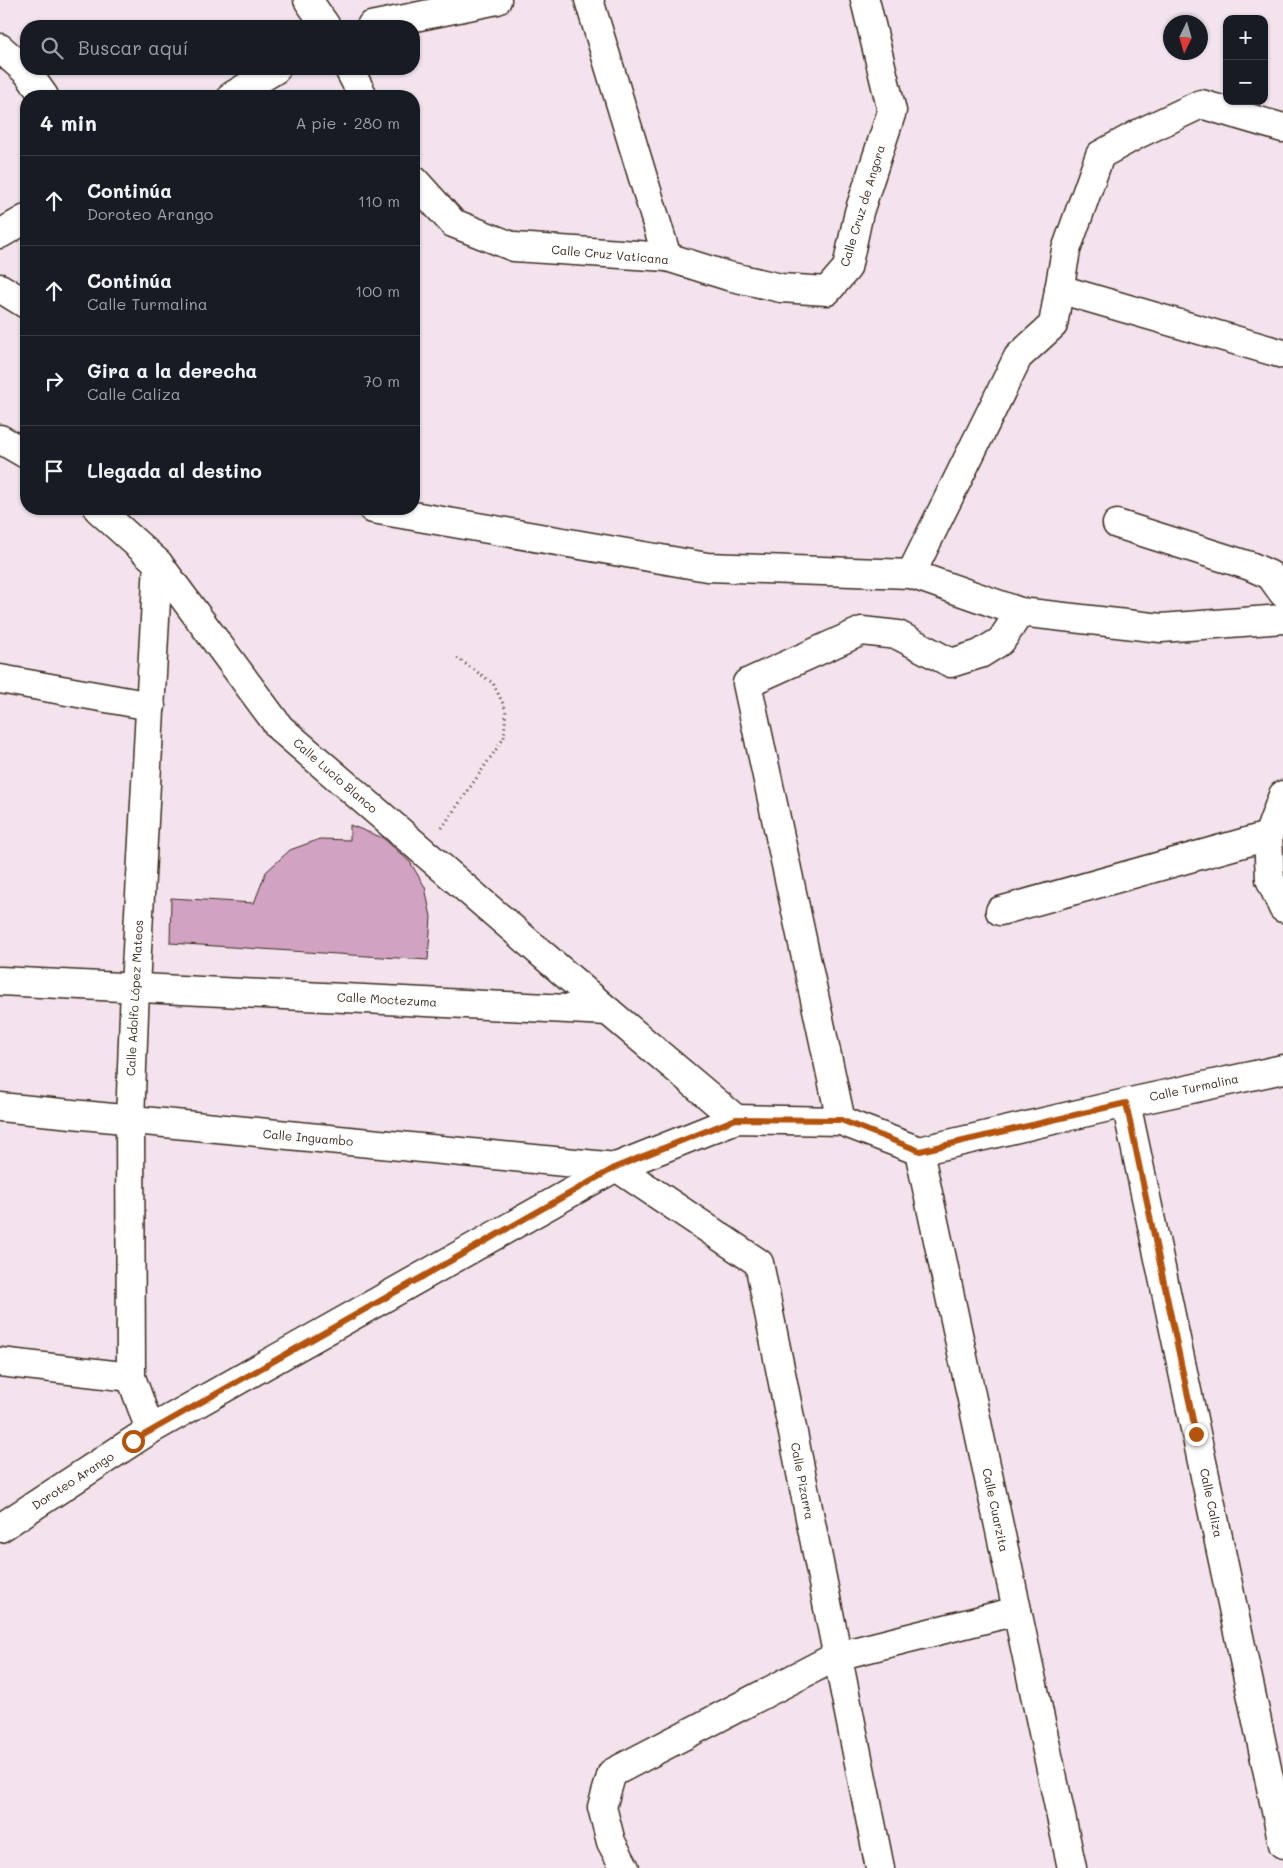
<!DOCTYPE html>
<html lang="es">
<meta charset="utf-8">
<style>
:root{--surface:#171b24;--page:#242831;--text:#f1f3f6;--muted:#9ea1a6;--line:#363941}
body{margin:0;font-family:Mali,sans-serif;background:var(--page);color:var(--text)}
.controls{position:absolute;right:15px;top:15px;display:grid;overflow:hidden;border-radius:10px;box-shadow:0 1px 4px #0004}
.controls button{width:45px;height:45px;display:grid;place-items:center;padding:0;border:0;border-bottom:1px solid var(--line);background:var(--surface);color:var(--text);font:25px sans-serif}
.compass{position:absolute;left:1163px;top:15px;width:45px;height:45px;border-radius:50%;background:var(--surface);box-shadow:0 1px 4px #0004;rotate:185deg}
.stop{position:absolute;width:15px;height:15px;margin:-11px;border:4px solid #b45309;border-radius:50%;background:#fff}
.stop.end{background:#b45309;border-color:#fff;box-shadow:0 1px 5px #0008}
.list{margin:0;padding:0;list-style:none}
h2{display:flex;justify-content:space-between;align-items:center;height:65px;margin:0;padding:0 20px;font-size:21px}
h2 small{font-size:16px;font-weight:400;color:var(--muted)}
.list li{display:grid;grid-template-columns:32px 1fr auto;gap:15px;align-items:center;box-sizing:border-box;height:90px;padding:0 20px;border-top:1px solid var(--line)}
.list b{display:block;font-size:19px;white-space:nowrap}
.list p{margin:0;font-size:16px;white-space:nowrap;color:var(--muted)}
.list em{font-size:16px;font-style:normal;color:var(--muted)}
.icon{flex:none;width:28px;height:28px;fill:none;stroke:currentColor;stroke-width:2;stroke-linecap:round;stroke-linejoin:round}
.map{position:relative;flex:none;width:1283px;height:1868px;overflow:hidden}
.search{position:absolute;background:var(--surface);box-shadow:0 1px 4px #0004;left:20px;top:20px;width:400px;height:55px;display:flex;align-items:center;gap:12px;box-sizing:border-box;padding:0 18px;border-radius:20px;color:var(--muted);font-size:19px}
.panel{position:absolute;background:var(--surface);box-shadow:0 1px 4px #0004;left:20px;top:90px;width:400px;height:425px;border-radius:20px}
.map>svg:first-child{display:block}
</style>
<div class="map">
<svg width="1283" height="1868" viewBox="0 0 1283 1868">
<rect width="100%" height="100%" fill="#f2e3ed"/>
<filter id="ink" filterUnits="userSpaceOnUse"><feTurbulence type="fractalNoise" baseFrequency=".02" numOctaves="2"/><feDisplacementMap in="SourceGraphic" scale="10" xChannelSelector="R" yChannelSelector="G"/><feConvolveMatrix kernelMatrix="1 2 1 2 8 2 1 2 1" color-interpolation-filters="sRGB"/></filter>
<g filter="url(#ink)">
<path fill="#d2a2c2" stroke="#3b2a1e" d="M350 825 383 838 410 862 425 887 431 917 428 960 170 943 171 898 254 903 266 872 290 850 320 839 350 840Z"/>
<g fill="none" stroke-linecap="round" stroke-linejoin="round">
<defs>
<g id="minor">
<path d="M308 0 326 26"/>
<path d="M589 0 667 257"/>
<path d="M371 26 497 0"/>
<path d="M0 48 27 72 44 96"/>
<path d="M349 69 363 96"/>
<path d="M232 96 276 69"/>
<path d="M414 180 453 223 514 247 667 257 728 276 781 288 827 291 847 268 859 212 892 111 865 0"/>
<path d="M0 234 26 219"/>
<path d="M0 288 26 304"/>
<path d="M1059 289 1283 354"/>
<path d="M0 439 26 454"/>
<path d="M98 509 158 563 280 728 608 1011 736 1119"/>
<path d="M373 509 707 567 911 574 1020 612 1161 628 1283 619"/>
<path d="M1117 524 1250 566 1270 575 1283 593"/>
<path d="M911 574 1018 357 1053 325 1066 250 1100 155 1140 133 1201 104 1283 128"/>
<path d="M0 679 151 706"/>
<path d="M1283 795 1268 836 1270 879 1283 908"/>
<path d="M1000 911 1268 836"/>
<path d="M0 981 608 1011"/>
<path d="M1126 1103 1283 1844"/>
<path d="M0 1107 616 1167 759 1263 880 1868"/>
<path d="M841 1121 747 683 862 631 898 635 951 663 980 654 1001 641 1020 612"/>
<path d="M919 1151 1072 1868"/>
<path d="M0 1362 131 1377"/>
<path d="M150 1430 131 1377 130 1121 135 987 158 563"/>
<path d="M0 1528 150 1430 616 1167 736 1119 841 1121 919 1151 1126 1103 1283 1069"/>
<path d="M625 1868 611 1842 602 1807 612 1773 837 1656 1017 1611"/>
</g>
</defs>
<use href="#minor" stroke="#3b2a1e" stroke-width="31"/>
<path stroke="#3b2a1e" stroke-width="3" stroke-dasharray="1 4" stroke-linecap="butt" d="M442 828 504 738 506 710 493 683 454 656"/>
<use href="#minor" stroke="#fff" stroke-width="28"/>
</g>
</g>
<g fill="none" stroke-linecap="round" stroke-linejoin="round" filter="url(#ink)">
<path stroke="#b45309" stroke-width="6" d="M133 1441 616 1167 736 1119 841 1120 920 1151 1126 1103 1196 1434"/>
</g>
<g text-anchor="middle" stroke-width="4.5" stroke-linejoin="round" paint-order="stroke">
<g font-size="12" fill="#3b2a1e" stroke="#fff">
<text transform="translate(863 206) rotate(-73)" y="4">Calle Cruz de Angora</text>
<text transform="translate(610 255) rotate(5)" y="4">Calle Cruz Vaticana</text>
<text transform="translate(335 776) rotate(41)" y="4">Calle Lucio Blanco</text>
<text transform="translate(135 998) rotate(-87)" y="4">Calle Adolfo López Mateos</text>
<text transform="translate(387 1000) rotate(3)" y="4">Calle Moctezuma</text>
<text transform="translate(1194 1088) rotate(-12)" y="4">Calle Turmalina</text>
<text transform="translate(308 1138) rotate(5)" y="4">Calle Inguambo</text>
<text transform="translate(73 1481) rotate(-33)" y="4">Doroteo Arango</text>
<text transform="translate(802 1481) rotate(79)" y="4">Calle Pizarra</text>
<text transform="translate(1211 1503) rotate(78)" y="4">Calle Caliza</text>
<text transform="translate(995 1510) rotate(78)" y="4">Calle Cuarzita</text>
</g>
</g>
</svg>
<div class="controls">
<button>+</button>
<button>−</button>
</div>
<svg class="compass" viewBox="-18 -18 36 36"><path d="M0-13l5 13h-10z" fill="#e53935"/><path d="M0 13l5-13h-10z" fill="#9ea1a6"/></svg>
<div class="stop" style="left:133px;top:1441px"></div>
<div class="stop end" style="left:1196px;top:1434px"></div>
<div class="search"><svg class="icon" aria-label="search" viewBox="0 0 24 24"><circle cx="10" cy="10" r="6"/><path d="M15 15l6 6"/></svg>Buscar aquí</div>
<section class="panel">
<h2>4 min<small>A pie · 280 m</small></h2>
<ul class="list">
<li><svg class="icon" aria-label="ahead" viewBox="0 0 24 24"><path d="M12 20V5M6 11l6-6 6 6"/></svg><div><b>Continúa</b><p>Doroteo Arango</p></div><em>110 m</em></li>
<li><svg class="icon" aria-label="ahead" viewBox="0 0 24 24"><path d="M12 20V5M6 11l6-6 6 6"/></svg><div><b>Continúa</b><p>Calle Turmalina</p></div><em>100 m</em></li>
<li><svg class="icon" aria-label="right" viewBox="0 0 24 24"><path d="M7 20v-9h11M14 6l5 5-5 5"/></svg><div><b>Gira a la derecha</b><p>Calle Caliza</p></div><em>70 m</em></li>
<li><svg class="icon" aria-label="arrive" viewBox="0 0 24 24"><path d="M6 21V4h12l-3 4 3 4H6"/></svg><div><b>Llegada al destino</b></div></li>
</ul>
</section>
</div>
